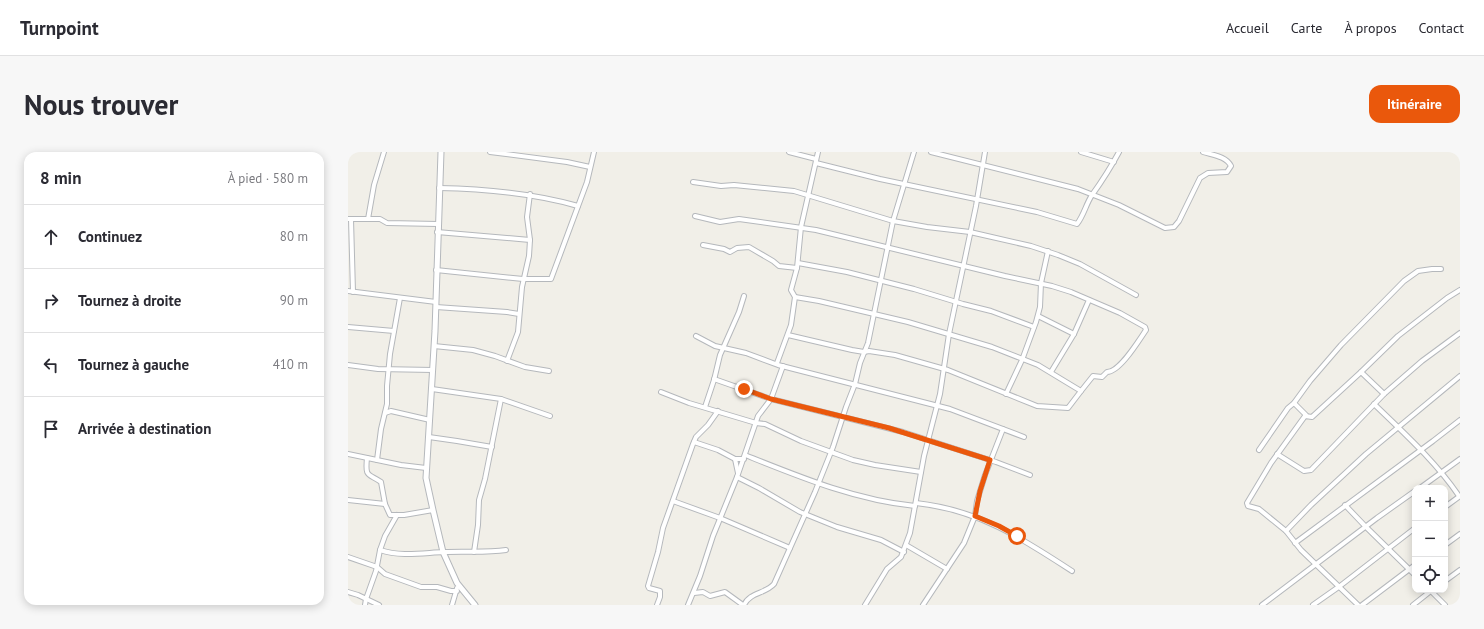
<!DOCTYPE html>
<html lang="fr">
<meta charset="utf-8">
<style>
:root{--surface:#fff;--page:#f7f7f7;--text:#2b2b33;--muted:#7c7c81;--line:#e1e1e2;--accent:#ea580c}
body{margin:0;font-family:"PT Sans",sans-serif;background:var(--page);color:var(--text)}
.controls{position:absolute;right:12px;bottom:12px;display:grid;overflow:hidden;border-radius:8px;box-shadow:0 2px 10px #0003}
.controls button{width:36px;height:36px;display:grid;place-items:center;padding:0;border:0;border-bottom:1px solid var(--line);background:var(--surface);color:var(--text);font:20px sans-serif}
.stop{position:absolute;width:12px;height:12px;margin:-9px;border:3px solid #ea580c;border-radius:50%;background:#fff}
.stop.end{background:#ea580c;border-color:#fff;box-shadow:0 1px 4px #0008}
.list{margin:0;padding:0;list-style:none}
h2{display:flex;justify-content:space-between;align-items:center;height:52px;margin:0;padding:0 16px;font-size:17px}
h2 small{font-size:13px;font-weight:400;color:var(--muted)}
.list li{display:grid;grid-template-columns:26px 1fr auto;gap:12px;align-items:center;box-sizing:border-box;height:64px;padding:0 16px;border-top:1px solid var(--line)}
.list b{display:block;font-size:15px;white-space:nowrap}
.list em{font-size:13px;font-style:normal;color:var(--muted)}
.icon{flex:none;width:22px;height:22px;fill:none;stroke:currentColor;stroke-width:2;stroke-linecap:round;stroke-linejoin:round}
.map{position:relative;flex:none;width:1112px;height:453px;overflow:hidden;border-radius:12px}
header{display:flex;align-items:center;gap:24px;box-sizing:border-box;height:56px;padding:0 20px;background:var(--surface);border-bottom:1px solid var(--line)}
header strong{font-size:19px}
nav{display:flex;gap:22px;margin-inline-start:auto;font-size:14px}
.intro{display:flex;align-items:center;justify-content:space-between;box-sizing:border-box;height:96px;padding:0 24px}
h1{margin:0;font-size:28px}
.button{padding:10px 18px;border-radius:12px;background:var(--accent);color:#fff;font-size:14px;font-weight:700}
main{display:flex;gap:24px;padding:0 24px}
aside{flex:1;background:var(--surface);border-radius:12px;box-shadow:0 2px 10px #0003}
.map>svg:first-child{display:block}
</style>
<header>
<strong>Turnpoint</strong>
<nav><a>Accueil</a><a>Carte</a><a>À propos</a><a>Contact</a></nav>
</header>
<div class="intro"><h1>Nous trouver</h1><a class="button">Itinéraire</a></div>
<main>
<aside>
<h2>8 min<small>À pied · 580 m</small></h2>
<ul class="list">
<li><svg class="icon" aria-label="ahead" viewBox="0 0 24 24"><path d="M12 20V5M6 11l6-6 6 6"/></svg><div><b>Continuez</b></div><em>80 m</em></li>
<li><svg class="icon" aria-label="right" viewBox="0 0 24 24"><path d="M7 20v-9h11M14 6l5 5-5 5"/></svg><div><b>Tournez à droite</b></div><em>90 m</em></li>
<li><svg class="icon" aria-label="left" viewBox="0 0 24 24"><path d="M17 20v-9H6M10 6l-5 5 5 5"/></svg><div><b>Tournez à gauche</b></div><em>410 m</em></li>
<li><svg class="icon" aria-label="arrive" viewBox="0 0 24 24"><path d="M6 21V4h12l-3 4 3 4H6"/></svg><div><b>Arrivée à destination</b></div></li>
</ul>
</aside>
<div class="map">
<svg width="1112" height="453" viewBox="0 0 1112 453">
<rect width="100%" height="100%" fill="#f1efe8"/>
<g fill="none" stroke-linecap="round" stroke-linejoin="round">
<defs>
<g id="minor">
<path d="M142 0 219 10 242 15"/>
<path d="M441 0 468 7"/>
<path d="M583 0 730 37 771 53 817 76 826 75 831 69 852 26 860 21 879 20 883 14C878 4 864 3 855 0"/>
<path d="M733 0 766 10"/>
<path d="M468 11 532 27 689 60 729 72C736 63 738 52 744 43 754 29 763 15 771 0"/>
<path d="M345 30 373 34 386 33 446 39 545 69 579 75 622 80 683 94 710 103 732 112 788 143"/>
<path d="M91 36C139 37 185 41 230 54"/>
<path d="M347 64 372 70 391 67 468 78 657 124 704 134 723 140 772 161 797 175 798 178C791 188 772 220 759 220L754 225 745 224 733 239"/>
<path d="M0 67H32L39 71 90 72"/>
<path d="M3 67 5 140"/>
<path d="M20 67 26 33 36 0"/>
<path d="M89 80 182 88"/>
<path d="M355 93 376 97 382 100 389 96 401 95 425 109 431 114 449 116"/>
<path d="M450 111 499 120 566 137 615 152 643 159 686 175"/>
<path d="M88 118 175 127H203L239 30 246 0"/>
<path d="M0 139 88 150"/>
<path d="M88 155 159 160 171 162"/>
<path d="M690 164 726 182"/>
<path d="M0 175 46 179"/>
<path d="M440 183 504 198 516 200 521 199 547 203 600 218 689 254 720 256 733 239 690 213 644 195 560 170 471 149 447 145"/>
<path d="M348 184 367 194 398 201 430 213 602 257 676 285"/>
<path d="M86 194 125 198 147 204 177 215 201 219"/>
<path d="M159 209 170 180 174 135 181 104 182 88 179 65 182 42"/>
<path d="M429 211 443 173 447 145 443 138 449 116 453 75 470 0"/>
<path d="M0 213 30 217 85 218"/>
<path d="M703 220 726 182 741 148"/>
<path d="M366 227 423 247 555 280 648 310 682 323"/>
<path d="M84 237 153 247 202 264"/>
<path d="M313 240 341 251 408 271 417 272 453 289 505 308 527 313 573 320"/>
<path d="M658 242 674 208 688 170 692 155 693 131 700 99"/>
<path d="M1036 242 1013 220 1050 184 1099 146 1112 138"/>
<path d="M946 251 958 263"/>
<path d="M1026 252C1056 281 1088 310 1111 344"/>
<path d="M357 255 366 228 372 203 391 160 396 144"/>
<path d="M37 261 43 259 82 268"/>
<path d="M81 285 109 289 144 295"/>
<path d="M346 290 370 298 387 307H396"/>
<path d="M911 298 940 256 946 251 962 229 993 193 1056 129 1070 119 1084 117H1093"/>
<path d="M0 302 53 313 78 316"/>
<path d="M929 302 956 319 963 318 1036 242 1074 209 1112 181"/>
<path d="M397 303C452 325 507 348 567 354"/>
<path d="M19 306C17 326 20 321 33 330L37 352 42 363H56L85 358"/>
<path d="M387 307 390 321"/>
<path d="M29 308 33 277 39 252V234L42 202 52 146"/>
<path d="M389 325 411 336 452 360 489 375 533 388 556 400"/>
<path d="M1072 336 1112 307"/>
<path d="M0 348 37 352"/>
<path d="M325 349 372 366 442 396"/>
<path d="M568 351C631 358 672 385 724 419"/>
<path d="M997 353 1017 374 1067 423"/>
<path d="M1097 355 1112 344"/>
<path d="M938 379 911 357 900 354 899 351 923 311 957 264 964 265 1013 220"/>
<path d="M947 391 1085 289 1112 268"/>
<path d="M558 393 599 417"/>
<path d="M1097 393 1112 382"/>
<path d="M32 398C53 405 74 401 96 400 117 399 138 401 158 398"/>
<path d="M126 400 130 373 131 348 137 327 153 247"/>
<path d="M0 405 29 415 37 422 73 435H89L103 439H109"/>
<path d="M1097 429 1112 418"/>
<path d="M1082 438 1097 453"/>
<path d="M0 440 10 443 31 453"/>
<path d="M346 441 355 440 362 444 377 440 395 453"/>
<path d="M17 453 18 447 28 419 32 398 37 384 49 363"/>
<path d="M104 453 109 436"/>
<path d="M309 453 312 445V439L301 436 300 434 310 400 315 376 345 292 348 285 360 273 370 259"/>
<path d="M340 453 352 424 365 384 389 325 410 264 423 247 435 214"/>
<path d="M396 453C402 440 417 442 426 432L467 340 485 295 498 255 507 232 512 211 520 191 545 69 566 0"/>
<path d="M517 453 539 417 553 405 562 381 576 304 592 242 601 182 628 54 637 0"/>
<path d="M575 453 616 391 627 364 629 349 637 323 655 277"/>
<path d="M914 453 1029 366 1067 339"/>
<path d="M965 453 992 434 1067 376"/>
<path d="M1010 453 953 398 938 379 963 353 1018 302 1112 224"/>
<path d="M1014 453 1067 413"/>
<path d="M1065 453 1084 438"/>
</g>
<path id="tertiary" d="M93 0 87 179 78 326 85 358 95 400 109 431 127 453"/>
</defs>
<use href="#minor" stroke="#b5b8bc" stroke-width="6"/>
<use href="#tertiary" stroke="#b5b8bc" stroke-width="7"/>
<use href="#minor" stroke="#fff" stroke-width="4"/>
<use href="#tertiary" stroke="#fff" stroke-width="5"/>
</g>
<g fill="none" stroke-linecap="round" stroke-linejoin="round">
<path stroke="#ea580c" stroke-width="5" d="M396 237 423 247 541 276 642 308 632 339 627 364 651 374 669 384"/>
</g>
</svg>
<div class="controls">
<button>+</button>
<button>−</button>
<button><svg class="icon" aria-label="locate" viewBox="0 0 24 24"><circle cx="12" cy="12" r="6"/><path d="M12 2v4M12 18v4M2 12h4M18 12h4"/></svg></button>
</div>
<div class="stop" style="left:669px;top:384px"></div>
<div class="stop end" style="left:396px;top:237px"></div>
</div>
</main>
